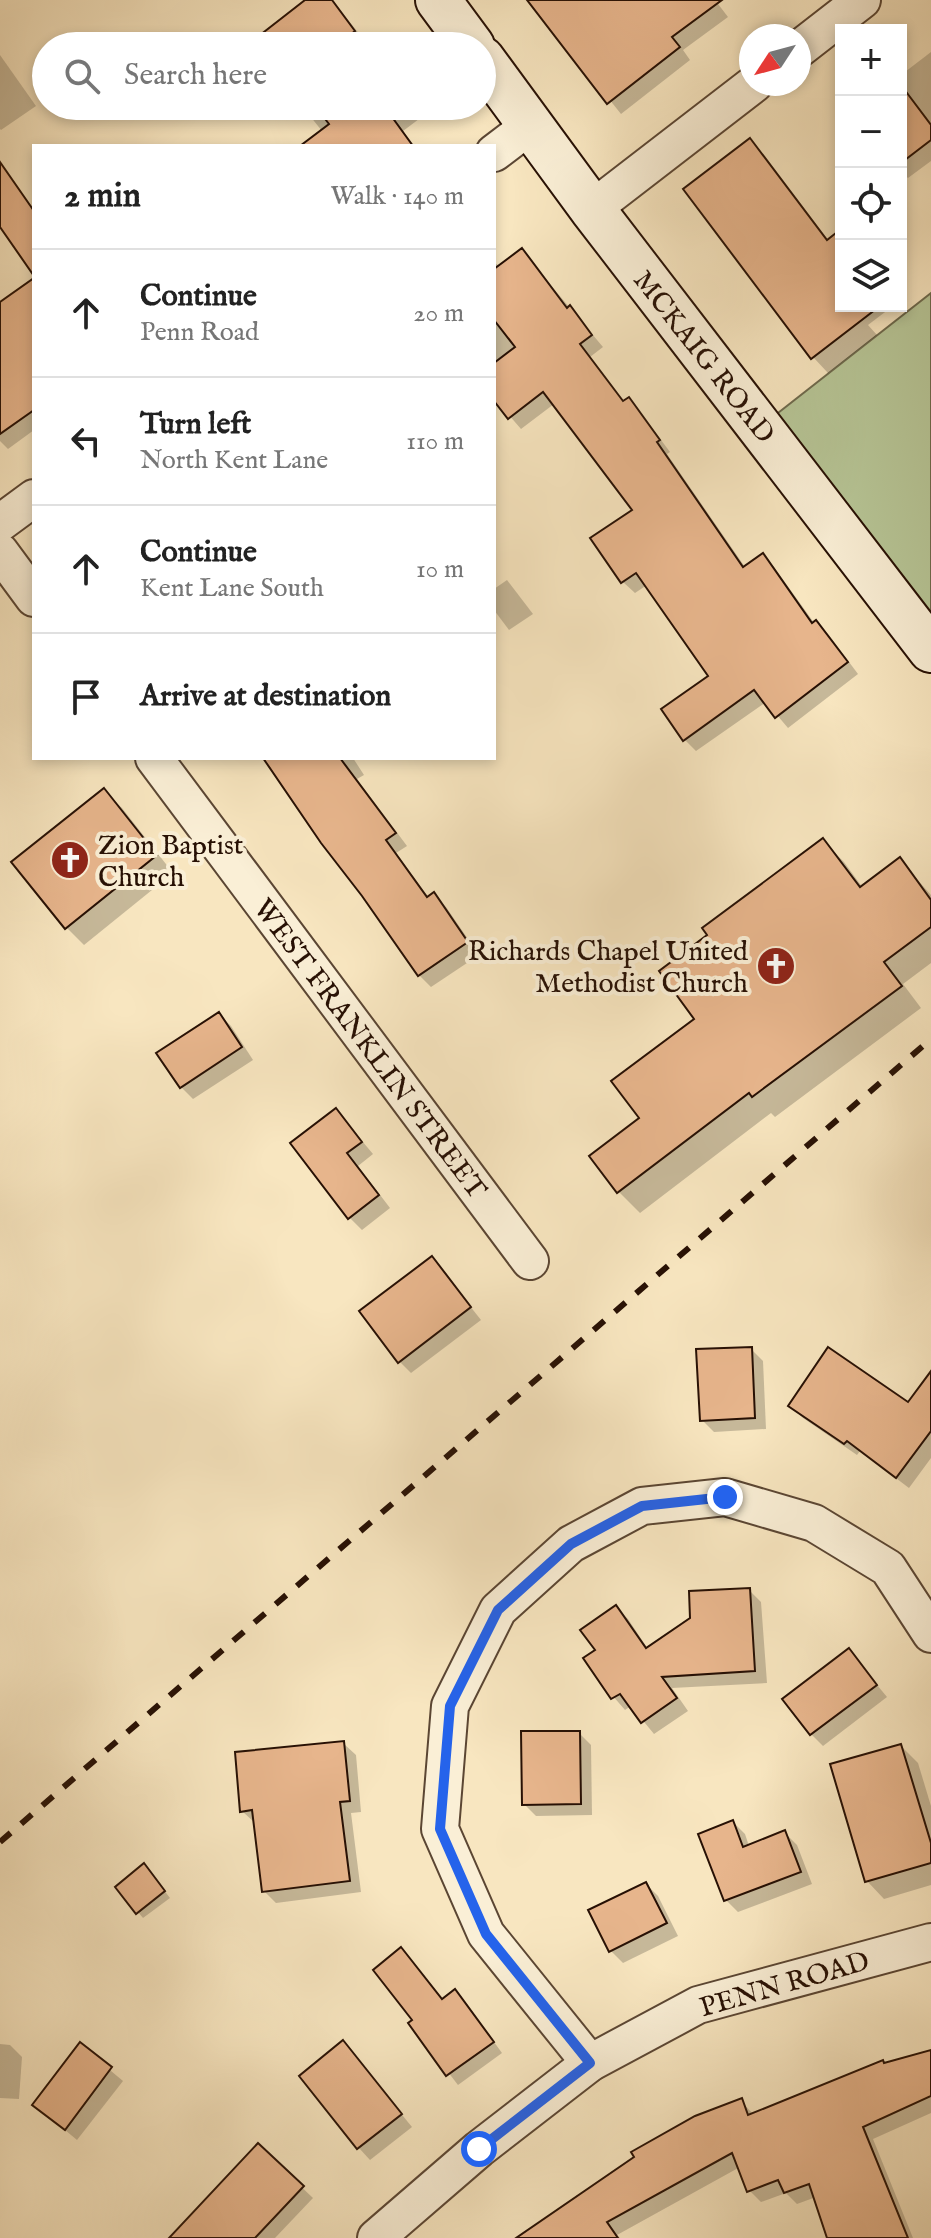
<!DOCTYPE html>
<meta charset="utf-8">
<style>
:root{--surface:#fff;--page:#f2f2f2;--text:#222;--muted:#767676;--line:#e0e0e0}
body{margin:0;font-family:"IM FELL English",serif;background:var(--page);color:var(--text)}
.controls{position:absolute;right:24px;top:24px;display:grid;overflow:hidden;border-radius:0px;box-shadow:0 4px 12px #0003}
.controls button{width:72px;height:72px;display:grid;place-items:center;padding:0;border:0;border-bottom:2px solid var(--line);background:var(--surface);color:var(--text);font:40px sans-serif}
.compass{position:absolute;left:739px;top:24px;width:72px;height:72px;border-radius:50%;background:var(--surface);box-shadow:0 4px 12px #0003;rotate:234deg}
.stop{position:absolute;width:24px;height:24px;margin:-18px;border:6px solid #2563eb;border-radius:50%;background:#fff}
.stop.end{background:#2563eb;border-color:#fff;box-shadow:0 2px 8px #0008}
.list{margin:0;padding:0;list-style:none}
h2{display:flex;justify-content:space-between;align-items:center;height:104px;margin:0;padding:0 32px;font-size:34px}
h2 small{font-size:26px;font-weight:400;color:var(--muted)}
.list li{display:grid;grid-template-columns:52px 1fr auto;gap:24px;align-items:center;box-sizing:border-box;height:128px;padding:0 32px;border-top:2px solid var(--line)}
.list b{display:block;font-size:30px;white-space:nowrap}
.list p{margin:0;font-size:26px;white-space:nowrap;color:var(--muted)}
.list em{font-size:26px;font-style:normal;color:var(--muted)}
.icon{flex:none;width:44px;height:44px;fill:none;stroke:currentColor;stroke-width:2;stroke-linecap:round;stroke-linejoin:round}
.map{position:relative;flex:none;width:931px;height:2238px;overflow:hidden}
.search{position:absolute;background:var(--surface);box-shadow:0 4px 12px #0003;left:32px;top:32px;width:464px;height:88px;display:flex;align-items:center;gap:20px;box-sizing:border-box;padding:0 28px;border-radius:44px;color:var(--muted);font-size:30px}
.panel{position:absolute;background:var(--surface);box-shadow:0 4px 12px #0003;left:32px;top:144px;width:464px;height:616px;border-radius:0px}
.map>svg:first-child{display:block}
</style>
<div class="map">
<svg width="931" height="2238" viewBox="0 0 931 2238">
<rect width="100%" height="100%" fill="#f8e6c0"/>
<filter id="stains"><feTurbulence type="fractalNoise" baseFrequency=".0025" numOctaves="4"/><feColorMatrix values="0 0 0 0 .2 0 0 0 0 .09 0 0 0 0 .02 0 0 0 .5 -.17"/></filter>
<radialGradient id="worn" r=".72"><stop offset=".6" stop-color="#630" stop-opacity="0"/><stop offset="1" stop-color="#630" stop-opacity=".3"/></radialGradient>
<path fill="#b7c697" stroke="#6f6b4e" stroke-width="2" d="M931 293V648L760 427Z"/>
<g fill="#0003">
<path d="M308 0H332L369 46H254Z"/>
<path d="M530 0H715L728 17 683 50 690 60 621 114Z"/>
<path d="M931 52V161L908 178 901 172V75Z"/>
<path d="M0 55 36 106 1 130 0 129Z"/>
<path d="M841 82V94L835 86Z"/>
<path d="M302 106H416L423 116 403 131 414 146H321L322 131Z"/>
<path d="M749 141 765 156 829 241 841 232V306H893L868 325 877 335 828 373 813 357Z"/>
<path d="M521 250 603 347 590 357 624 403 628 400 640 412 670 452 667 454 745 567 763 555 774 567 815 624 828 634 858 674 788 728 766 702 696 751 684 739 711 676 647 585 635 593 623 582 635 510 554 404 521 429 494 398V262L500 267Z"/>
<path d="M34 280V430L8 449 0 441V331Z"/>
<path d="M507 580 533 614 509 630 494 610V589Z"/>
<path d="M271 758H353L364 775 357 779 407 846 396 853 429 898 434 895 446 907 479 955 431 987 419 975Z"/>
<path d="M104 791 122 808 173 873 84 945 67 928 14 862Z"/>
<path d="M823 841 844 862 863 888 900 860 931 895V963L903 984 921 1008 775 1117 771 1113 640 1213 619 1192 592 1156 642 1119 697 1019Z"/>
<path d="M219 1014 231 1026 253 1060 193 1099 181 1087Z"/>
<path d="M336 1110 373 1154 358 1166 390 1208 362 1230 350 1218Z"/>
<path d="M432 1258 481 1320 411 1373 399 1361Z"/>
<path d="M751 1349 763 1361 766 1429 714 1432 702 1420Z"/>
<path d="M909 1404 931 1407V1458L909 1488 860 1451 857 1455 803 1418 791 1406Z"/>
<path d="M749 1590 761 1602 767 1683 672 1688 688 1711 654 1734 631 1706 625 1710 599 1680 597 1651 616 1607 628 1619 648 1649Z"/>
<path d="M849 1651 887 1697 823 1746 811 1734Z"/>
<path d="M579 1733 591 1745 592 1815 536 1816 524 1804Z"/>
<path d="M343 1743 356 1755 361 1812 351 1813 361 1892 276 1903 264 1891 255 1823 242 1811Z"/>
<path d="M901 1746 918 1763 931 1806V1885L884 1899 867 1881Z"/>
<path d="M733 1822 745 1834 749 1846 785 1833 797 1845 812 1884 738 1912 726 1900Z"/>
<path d="M150 1872 170 1898 143 1918 138 1912Z"/>
<path d="M646 1884 658 1896 678 1936 623 1963 611 1951Z"/>
<path d="M401 1950 443 2000 455 1992 465 2002 502 2053 458 2085 411 2024 415 2021Z"/>
<path d="M343 2043 412 2127 370 2160 359 2148Z"/>
<path d="M0 2044 10 2045 22 2057 19 2099 0 2098Z"/>
<path d="M80 2045 123 2081 77 2140 34 2104Z"/>
<path d="M931 2052V2113L873 2139 913 2238H829L816 2197 797 2204 786 2193 761 2202 749 2190 740 2167 617 2235 620 2238H522L741 2101 754 2115 885 2065Z"/>
<path d="M258 2146 313 2198 275 2238H172Z"/>
</g>
<g fill="#e7b58c" stroke="#271004" stroke-width="2">
<path d="M305 0H332L355 31 336 46H246Z"/>
<path d="M527 0H722L672 37 680 47 607 104Z"/>
<path d="M901 85 931 125V140L901 163Z"/>
<path d="M315 106H384L413 146H300L329 124Z"/>
<path d="M750 138 827 240 841 229V306H880L811 359 683 189Z"/>
<path d="M0 162 34 211V276L0 227Z"/>
<path d="M522 248 567 308 570 305 592 335 580 344 623 401 629 397 660 440 657 442 743 567 763 553 812 623 816 620 848 662 775 718 754 690 683 741 661 709 708 676 636 573 621 583 590 538 632 510 543 392 508 419 494 401V363L515 347 494 320V269Z"/>
<path d="M34 278V410L0 434V302Z"/>
<path d="M263 758H340L396 833 386 840 427 897 434 892 468 942 418 976 362 896 321 843Z"/>
<path d="M104 788 157 855 65 929 11 862Z"/>
<path d="M823 838 860 887 900 857 931 900V927L884 962 902 986 752 1097 749 1093 617 1193 589 1156 639 1118 611 1081 694 1019 659 971 707 935 702 928Z"/>
<path d="M219 1012 242 1047 180 1088 156 1053Z"/>
<path d="M336 1108 362 1142 347 1153 379 1195 348 1219 290 1143Z"/>
<path d="M432 1256 471 1307 398 1363 359 1311Z"/>
<path d="M752 1347 755 1418 700 1421 696 1349Z"/>
<path d="M828 1347 908 1402 931 1371V1431L896 1478 847 1441 844 1444 788 1406Z"/>
<path d="M750 1588 755 1671 662 1677 677 1698 641 1723 620 1694 611 1699 583 1658 595 1650 580 1630 616 1605 646 1648 690 1618 689 1591Z"/>
<path d="M849 1648 877 1685 810 1735 782 1699Z"/>
<path d="M521 1731H580L581 1804 522 1805Z"/>
<path d="M344 1741 350 1801 340 1802 350 1881 262 1892 252 1810 240 1812 235 1752Z"/>
<path d="M901 1744 931 1843V1863L865 1882 830 1764Z"/>
<path d="M733 1820 743 1847 785 1830 801 1872 724 1901 698 1834Z"/>
<path d="M144 1863 165 1891 136 1914 115 1887Z"/>
<path d="M646 1882 667 1923 609 1952 588 1910Z"/>
<path d="M401 1947 442 1999 455 1989 494 2042 446 2076 408 2023 412 2020 373 1970Z"/>
<path d="M343 2040 402 2114 357 2149 299 2076Z"/>
<path d="M80 2042 112 2067 65 2130 32 2105Z"/>
<path d="M931 2050V2096L863 2127 908 2238H827L809 2184 784 2193 778 2180 747 2192 732 2153 607 2222 618 2238H516L634 2157 631 2152 695 2116 742 2098 748 2115 883 2060 884 2063Z"/>
<path d="M258 2143 304 2186 255 2238H169Z"/>
</g>
<g fill="none" stroke-linecap="round" stroke-linejoin="round">
<defs>
<g id="street">
<path d="M799 49 862 0"/>
<path d="M494 153 531 125"/>
<path d="M592 209 754 84"/>
<path d="M0 523 34 498"/>
<path d="M0 552 34 598"/>
<path d="M154 758 530 1261"/>
<path d="M590 2063 486 1934 440 1829 450 1706 498 1610 571 1544 642 1506 725 1497 814 1523 888 1568 931 1634"/>
<path d="M376 2238 479 2149 590 2063 698 2005 931 1942"/>
</g>
<g id="secondary">
<path d="M438 0 472 46"/>
<path d="M482 59 592 209 931 650"/>
</g>
</defs>
<use href="#street" stroke="#5b4633" stroke-width="40"/>
<use href="#secondary" stroke="#271004" stroke-width="48"/>
<use href="#street" stroke="#faefd6" stroke-width="36"/>
<use href="#secondary" stroke="#faefd6" stroke-width="44"/>
<path stroke="#271004" stroke-width="6" stroke-dasharray="14 14" stroke-linecap="butt" d="M0 1842 931 1039"/>
</g>
<g fill="none" stroke-linecap="round" stroke-linejoin="round">
<path stroke="#2563eb" stroke-width="10" d="M479 2149 590 2063 486 1934 440 1829 450 1706 498 1610 571 1544 642 1506 725 1497"/>
</g>
<defs>
<symbol id="church-disc" viewBox="-11 -11 22 22"><circle r="9.5" fill="#8f2418" stroke="#faefd6"/><path d="M-1.2-6h2.4v3.5h3.3v2.4h-3.3V6h-2.4V-.1h-3.3v-2.4h3.3Z" fill="#fff"/></symbol>
</defs>
<g fill-rule="evenodd">
<use href="#church-disc" x="48" y="838" width="44" height="44"/>
<use href="#church-disc" x="754" y="944" width="44" height="44"/>
</g>
<g text-anchor="middle" stroke-width="8" stroke-linejoin="round" paint-order="stroke">
<g font-size="28" fill="#271004" stroke="#faefd6">
<text transform="translate(705 356) rotate(52)" y="10">MCKAIG ROAD</text>
<text transform="translate(371 1048) rotate(53)" y="10">WEST FRANKLIN STREET</text>
<text transform="translate(784 1983) rotate(-16)" y="10">PENN ROAD</text>
</g>
<g font-size="28" fill="#271004" stroke="#faefd6" text-anchor="start">
<text x="98" y="854">Zion Baptist<tspan x="98" dy="32">Church</tspan></text>
<text x="748" y="960" text-anchor="end">Richards Chapel United<tspan x="748" dy="32">Methodist Church</tspan></text>
</g>
</g>
<rect width="100%" height="100%" filter="url(#stains)"/>
<rect width="100%" height="100%" fill="url(#worn)"/>
</svg>
<div class="controls">
<button>+</button>
<button>−</button>
<button><svg class="icon" aria-label="locate" viewBox="0 0 24 24"><circle cx="12" cy="12" r="6"/><path d="M12 2v4M12 18v4M2 12h4M18 12h4"/></svg></button>
<button><svg class="icon" aria-label="layers" viewBox="0 0 24 24"><path d="M12 4l9 5-9 5-9-5zM3 14l9 5 9-5"/></svg></button>
</div>
<svg class="compass" viewBox="-18 -18 36 36"><path d="M0-13l5 13h-10z" fill="#e53935"/><path d="M0 13l5-13h-10z" fill="#767676"/></svg>
<div class="stop" style="left:479px;top:2149px"></div>
<div class="stop end" style="left:725px;top:1497px"></div>
<div class="search"><svg class="icon" aria-label="search" viewBox="0 0 24 24"><circle cx="10" cy="10" r="6"/><path d="M15 15l6 6"/></svg>Search here</div>
<section class="panel">
<h2>2 min<small>Walk · 140 m</small></h2>
<ul class="list">
<li><svg class="icon" aria-label="ahead" viewBox="0 0 24 24"><path d="M12 20V5M6 11l6-6 6 6"/></svg><div><b>Continue</b><p>Penn Road</p></div><em>20 m</em></li>
<li><svg class="icon" aria-label="left" viewBox="0 0 24 24"><path d="M17 20v-9H6M10 6l-5 5 5 5"/></svg><div><b>Turn left</b><p>North Kent Lane</p></div><em>110 m</em></li>
<li><svg class="icon" aria-label="ahead" viewBox="0 0 24 24"><path d="M12 20V5M6 11l6-6 6 6"/></svg><div><b>Continue</b><p>Kent Lane South</p></div><em>10 m</em></li>
<li><svg class="icon" aria-label="arrive" viewBox="0 0 24 24"><path d="M6 21V4h12l-3 4 3 4H6"/></svg><div><b>Arrive at destination</b></div></li>
</ul>
</section>
</div>
